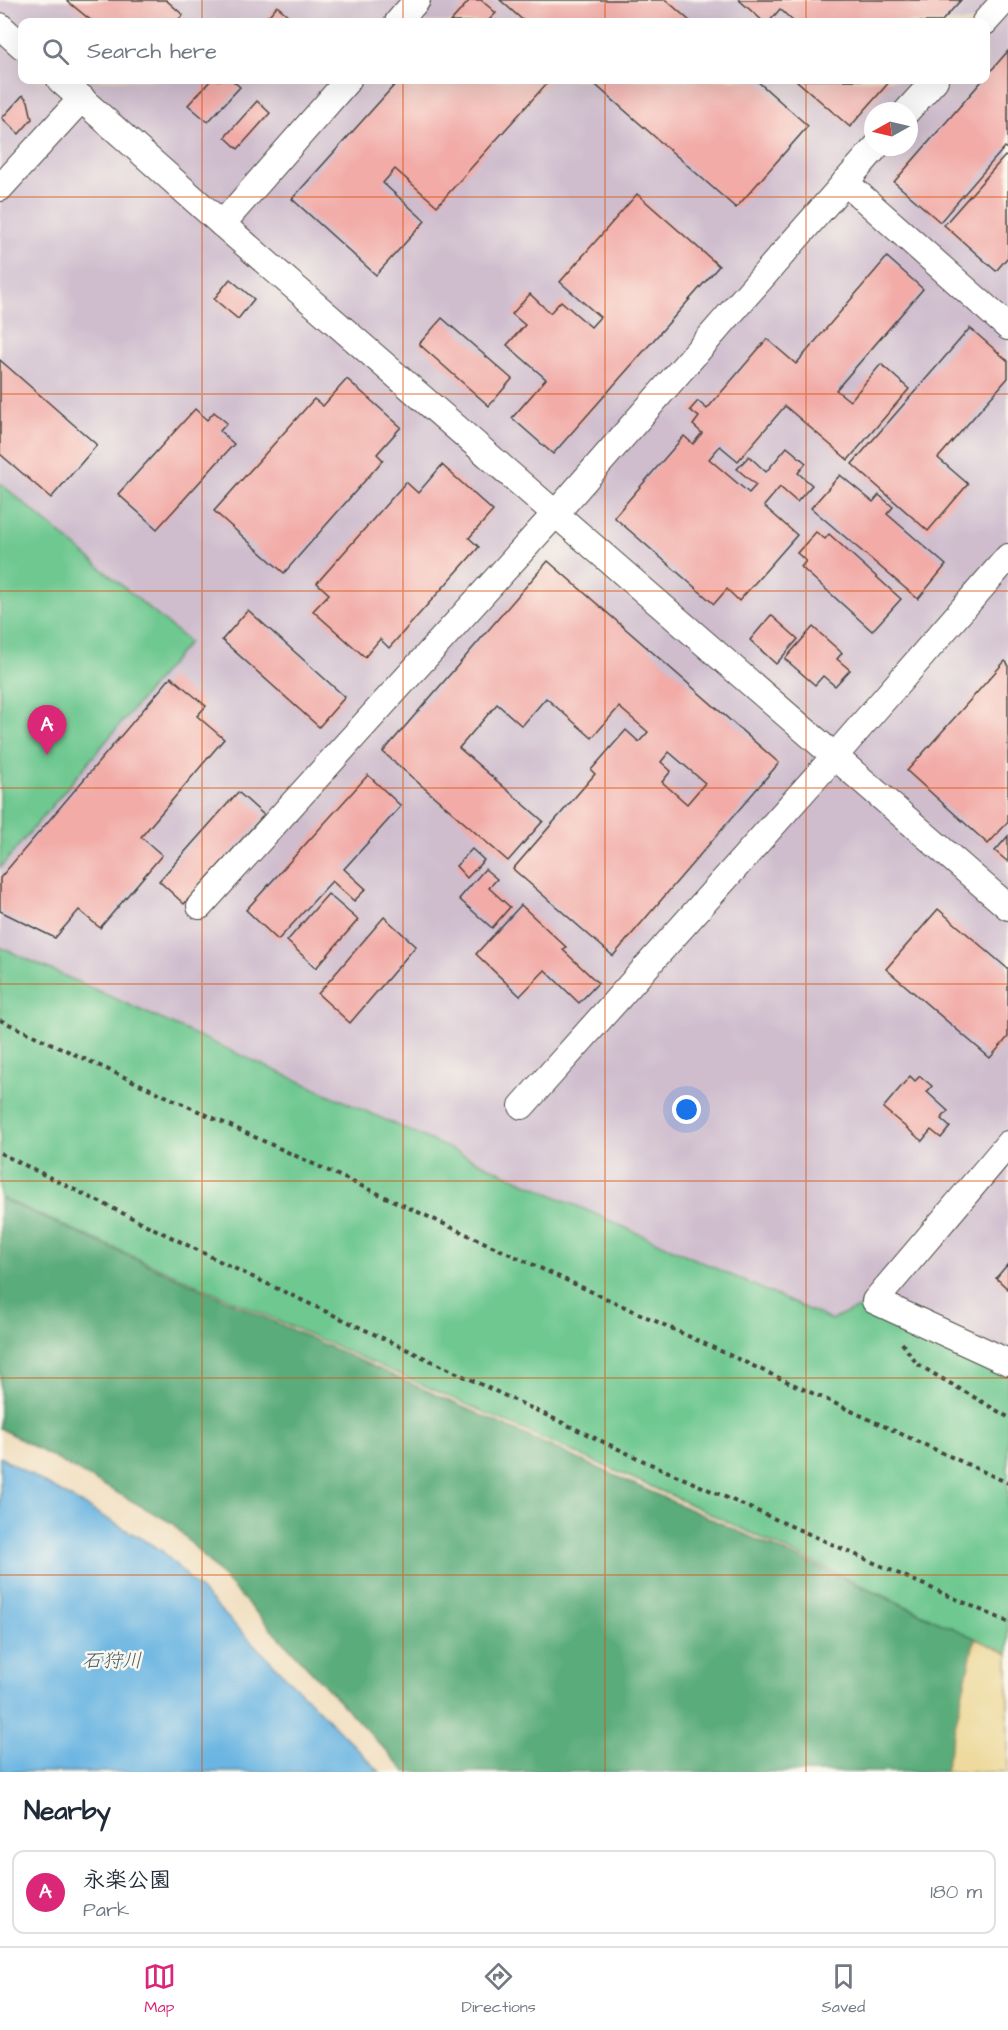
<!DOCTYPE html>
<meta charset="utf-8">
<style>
:root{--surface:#fff;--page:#f6f6f7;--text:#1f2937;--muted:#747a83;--line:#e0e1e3;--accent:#db2777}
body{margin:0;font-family:"Architects Daughter","Klee One",sans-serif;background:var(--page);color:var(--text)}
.compass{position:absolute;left:864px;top:102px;width:54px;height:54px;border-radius:50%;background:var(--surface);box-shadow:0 6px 24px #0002;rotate:262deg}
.you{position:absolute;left:687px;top:1110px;width:21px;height:21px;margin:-15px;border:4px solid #fff;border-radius:50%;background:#1a73e8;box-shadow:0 0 0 9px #1a73e833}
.badge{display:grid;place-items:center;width:39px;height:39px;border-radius:50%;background:var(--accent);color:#fff;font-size:20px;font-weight:700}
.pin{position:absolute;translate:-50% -50px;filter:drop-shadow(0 2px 3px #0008)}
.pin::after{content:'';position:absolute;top:32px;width:21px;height:18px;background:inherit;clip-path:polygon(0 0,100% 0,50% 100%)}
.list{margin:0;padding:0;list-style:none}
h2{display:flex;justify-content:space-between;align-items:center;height:78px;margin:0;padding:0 24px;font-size:26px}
h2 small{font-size:20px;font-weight:400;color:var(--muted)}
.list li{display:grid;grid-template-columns:39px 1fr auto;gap:18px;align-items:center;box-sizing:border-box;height:84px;margin:0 12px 12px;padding:0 12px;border:2px solid var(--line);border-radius:12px}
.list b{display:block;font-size:22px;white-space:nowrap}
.list p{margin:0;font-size:20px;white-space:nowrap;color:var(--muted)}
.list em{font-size:20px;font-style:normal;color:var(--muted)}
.icon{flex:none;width:33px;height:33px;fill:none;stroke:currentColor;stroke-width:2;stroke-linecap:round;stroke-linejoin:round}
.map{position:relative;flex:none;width:1008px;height:1772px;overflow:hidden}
.search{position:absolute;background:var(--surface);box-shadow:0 6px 24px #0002;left:18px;right:18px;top:18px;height:66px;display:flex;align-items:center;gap:15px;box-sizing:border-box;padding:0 21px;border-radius:12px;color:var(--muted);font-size:22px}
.sheet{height:174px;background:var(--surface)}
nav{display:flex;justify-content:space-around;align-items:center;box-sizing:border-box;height:84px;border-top:2px solid var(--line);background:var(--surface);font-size:16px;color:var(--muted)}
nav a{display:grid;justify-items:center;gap:3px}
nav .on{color:var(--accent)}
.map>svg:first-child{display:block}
</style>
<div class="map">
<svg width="1008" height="1772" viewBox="0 0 1008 1772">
<rect width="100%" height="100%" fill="#fbf7ec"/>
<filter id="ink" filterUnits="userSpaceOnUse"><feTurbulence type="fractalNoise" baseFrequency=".0167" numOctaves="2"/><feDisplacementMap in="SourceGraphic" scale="12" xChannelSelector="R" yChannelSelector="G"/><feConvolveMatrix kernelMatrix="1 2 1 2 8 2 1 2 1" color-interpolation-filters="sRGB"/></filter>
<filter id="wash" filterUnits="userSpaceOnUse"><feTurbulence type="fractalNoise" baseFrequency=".008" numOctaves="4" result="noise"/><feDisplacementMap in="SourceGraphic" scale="24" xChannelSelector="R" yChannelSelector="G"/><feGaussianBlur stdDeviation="1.35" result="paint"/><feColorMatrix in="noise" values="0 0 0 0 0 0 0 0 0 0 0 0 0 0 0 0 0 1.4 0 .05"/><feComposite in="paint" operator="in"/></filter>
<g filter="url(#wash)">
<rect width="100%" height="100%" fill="#f1dfc1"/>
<path fill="#cfbdce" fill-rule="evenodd" d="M0 0H1008V1362L875 1301 832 1320 0 947V868L189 642 0 483ZM22 22H986V80H22ZM873 111H909V147H873Z"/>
<g fill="#6ec890" stroke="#4c7a5e" stroke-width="1.5">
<path d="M0 483 189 642 0 868Z"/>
<path d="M0 947 831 1320 875 1301 1008 1362V1654L672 1496 0 1197Z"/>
</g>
<path fill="#5aac7a" stroke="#426c52" stroke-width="1.5" d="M0 1198 975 1638 945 1772H406L172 1523 0 1428Z"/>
<path fill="#eeda9e" stroke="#8c8264" stroke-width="1.5" d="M975 1638 1008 1654V1772H945Z"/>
<path fill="#6ab5e2" stroke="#4a7086" stroke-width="1.5" d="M0 1457 161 1550 380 1772H0Z"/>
<g id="blocks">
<g fill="#f2aba7" fill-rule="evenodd">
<path d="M66 0H166L183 15 176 22H93Z"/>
<path d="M470 0H481L496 13 487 22H450Z"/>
<path d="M500 0H666L691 22H525Z"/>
<path d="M739 0H961L941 22H794L780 9 769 22H764Z"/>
<path d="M277 6 296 22H263Z"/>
<path d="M1008 51V149L1005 147 940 222 894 182Z"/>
<path d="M211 80H232L240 87 208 122 188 105Z"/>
<path d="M399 80H545L548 82 437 206 395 169 383 183 425 221 376 275 292 199Z"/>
<path d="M590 80H756L808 126 736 208Z"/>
<path d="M796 80H891L850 127Z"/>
<path d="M23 95 28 101 32 119 19 134 2 118Z"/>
<path d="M257 101 270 113 238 149 225 137Z"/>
<path d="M1005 156 1008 158V257L996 271 944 225Z"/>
<path d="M637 194 719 266 553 454 512 418 546 379 507 345 525 325 512 314 530 294 550 313 561 301 591 327 600 317 560 282Z"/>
<path d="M887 257 923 289 836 390 850 401 881 364 909 389 848 460 785 406 738 461 720 446 709 459 749 493 756 485 737 469 749 456 766 472 787 447 806 463 798 473 812 485 797 502 780 487 764 506 797 535 739 601 727 589 714 604 614 517 684 436 693 444 702 433 693 425 699 417 690 410 698 401 707 409 767 339 796 364Z"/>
<path d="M230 279 254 299 238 319 214 299Z"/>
<path d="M442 318 512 379 489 406 419 344Z"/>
<path d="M970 328 1008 361V378L938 458 968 484 928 531 852 464Z"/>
<path d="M0 360 97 445 51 498 0 454Z"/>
<path d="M347 379 401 427 377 454 383 460 284 573 214 511 314 399 323 406Z"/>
<path d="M195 409 207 420 214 412 227 423 220 431 234 444 157 529 118 494Z"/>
<path d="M442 465 493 511 469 538 479 547 389 648 380 639 365 657 313 611 329 594 317 583 406 482 418 493Z"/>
<path d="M840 475 873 502 879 495 893 507 887 514 946 565 918 599 811 508Z"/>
<path d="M816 532 825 539 829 534 901 599 872 631 801 567 806 561 797 553Z"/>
<path d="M548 561 779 763 613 956 513 869 595 774 591 770 626 730 639 742 648 732 619 707 592 738 546 698 522 726 497 704 459 748 543 821 508 861 383 752ZM669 752 705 783 687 804 662 782 671 771 661 762Z"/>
<path d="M248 610 345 697 319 727 222 640Z"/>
<path d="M771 615 798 639 776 664 750 640Z"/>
<path d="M813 627 842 653 837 659 850 670 835 686 823 676 815 685 785 659Z"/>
<path d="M1005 661 1008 664V822L988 844 907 771Z"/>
<path d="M171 677 206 706 197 716 224 739 141 837 162 855 100 928 79 910 55 938 0 911V878Z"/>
<path d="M368 775 401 806 344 869 366 889 354 901 332 881 278 940 246 910Z"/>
<path d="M238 792 264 815 184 904 159 881Z"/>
<path d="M1008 836V862L995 851Z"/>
<path d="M472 849 484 860 467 878 456 866Z"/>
<path d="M485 869 497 879 489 888 510 907 492 928 459 899Z"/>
<path d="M328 894 358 920 316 968 287 941Z"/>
<path d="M521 905 566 947 563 950 598 983 579 1003 545 970 520 996 476 954Z"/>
<path d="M938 909 1008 969V1037L990 1058 886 969Z"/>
<path d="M384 917 416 946 350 1023 318 994Z"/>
<path d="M910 1076 915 1081 920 1076 932 1086 927 1092 948 1111 941 1119 950 1127 941 1138 931 1130 922 1141 883 1108Z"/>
<path d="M1008 1264V1289L996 1278Z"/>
</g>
</g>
</g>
<g filter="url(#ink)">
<use href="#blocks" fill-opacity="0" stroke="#494642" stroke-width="1.5"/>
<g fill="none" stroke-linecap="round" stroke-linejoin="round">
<defs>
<g id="street">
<path d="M398 22 417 0"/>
<path d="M985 22 1005 0"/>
<path d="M0 26 22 46"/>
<path d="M60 80 222 224 1008 907"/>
<path d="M907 111 935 80"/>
<path d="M845 182 1008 327"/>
<path d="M0 188 82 98"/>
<path d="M222 224 348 80"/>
<path d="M200 906 556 513 876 147"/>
<path d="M522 1106 833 758 1008 557"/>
<path d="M1008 1144 875 1301 1008 1362"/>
</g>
</defs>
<use href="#street" stroke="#494642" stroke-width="28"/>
<g stroke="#494642" stroke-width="4" stroke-dasharray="4.5 4.5" stroke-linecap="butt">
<path d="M0 1020 1008 1483"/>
<path d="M0 1153 242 1272 646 1462 1008 1622"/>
<path d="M902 1343 917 1364 1008 1417"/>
</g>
<use href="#street" stroke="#fff" stroke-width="26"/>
</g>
</g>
<path fill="none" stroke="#d5540f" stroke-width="1.5" stroke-opacity="0.55" d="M202 0V22M403 0V22M605 0V22M806 0V22M202 80V1772M403 80V1772M605 80V1772M806 80V1772M0 197H1008M0 394H1008M0 591H1008M0 788H1008M0 984H1008M0 1181H1008M0 1378H1008M0 1575H1008"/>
<g text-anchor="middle" stroke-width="5" stroke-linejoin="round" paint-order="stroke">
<g font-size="20" font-style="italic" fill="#415b6b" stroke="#fbf7ec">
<text x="112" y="1667">石狩川</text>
</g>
</g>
</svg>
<svg class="compass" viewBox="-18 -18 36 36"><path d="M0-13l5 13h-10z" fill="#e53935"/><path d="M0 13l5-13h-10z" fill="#747a83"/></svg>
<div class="you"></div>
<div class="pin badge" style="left:47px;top:755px">A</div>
<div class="search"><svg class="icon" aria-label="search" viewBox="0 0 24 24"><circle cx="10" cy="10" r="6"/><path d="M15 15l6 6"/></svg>Search here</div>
</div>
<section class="sheet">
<h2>Nearby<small></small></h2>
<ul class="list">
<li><span class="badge">A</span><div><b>永楽公園</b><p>Park</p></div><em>180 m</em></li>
</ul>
</section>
<nav>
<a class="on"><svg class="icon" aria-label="map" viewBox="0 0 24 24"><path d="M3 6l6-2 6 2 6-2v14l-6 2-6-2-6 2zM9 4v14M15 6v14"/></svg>Map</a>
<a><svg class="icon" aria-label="directions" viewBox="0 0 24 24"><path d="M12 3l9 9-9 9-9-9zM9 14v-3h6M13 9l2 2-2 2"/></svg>Directions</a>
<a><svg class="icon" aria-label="saved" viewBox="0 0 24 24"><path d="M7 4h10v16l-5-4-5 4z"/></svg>Saved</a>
</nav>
